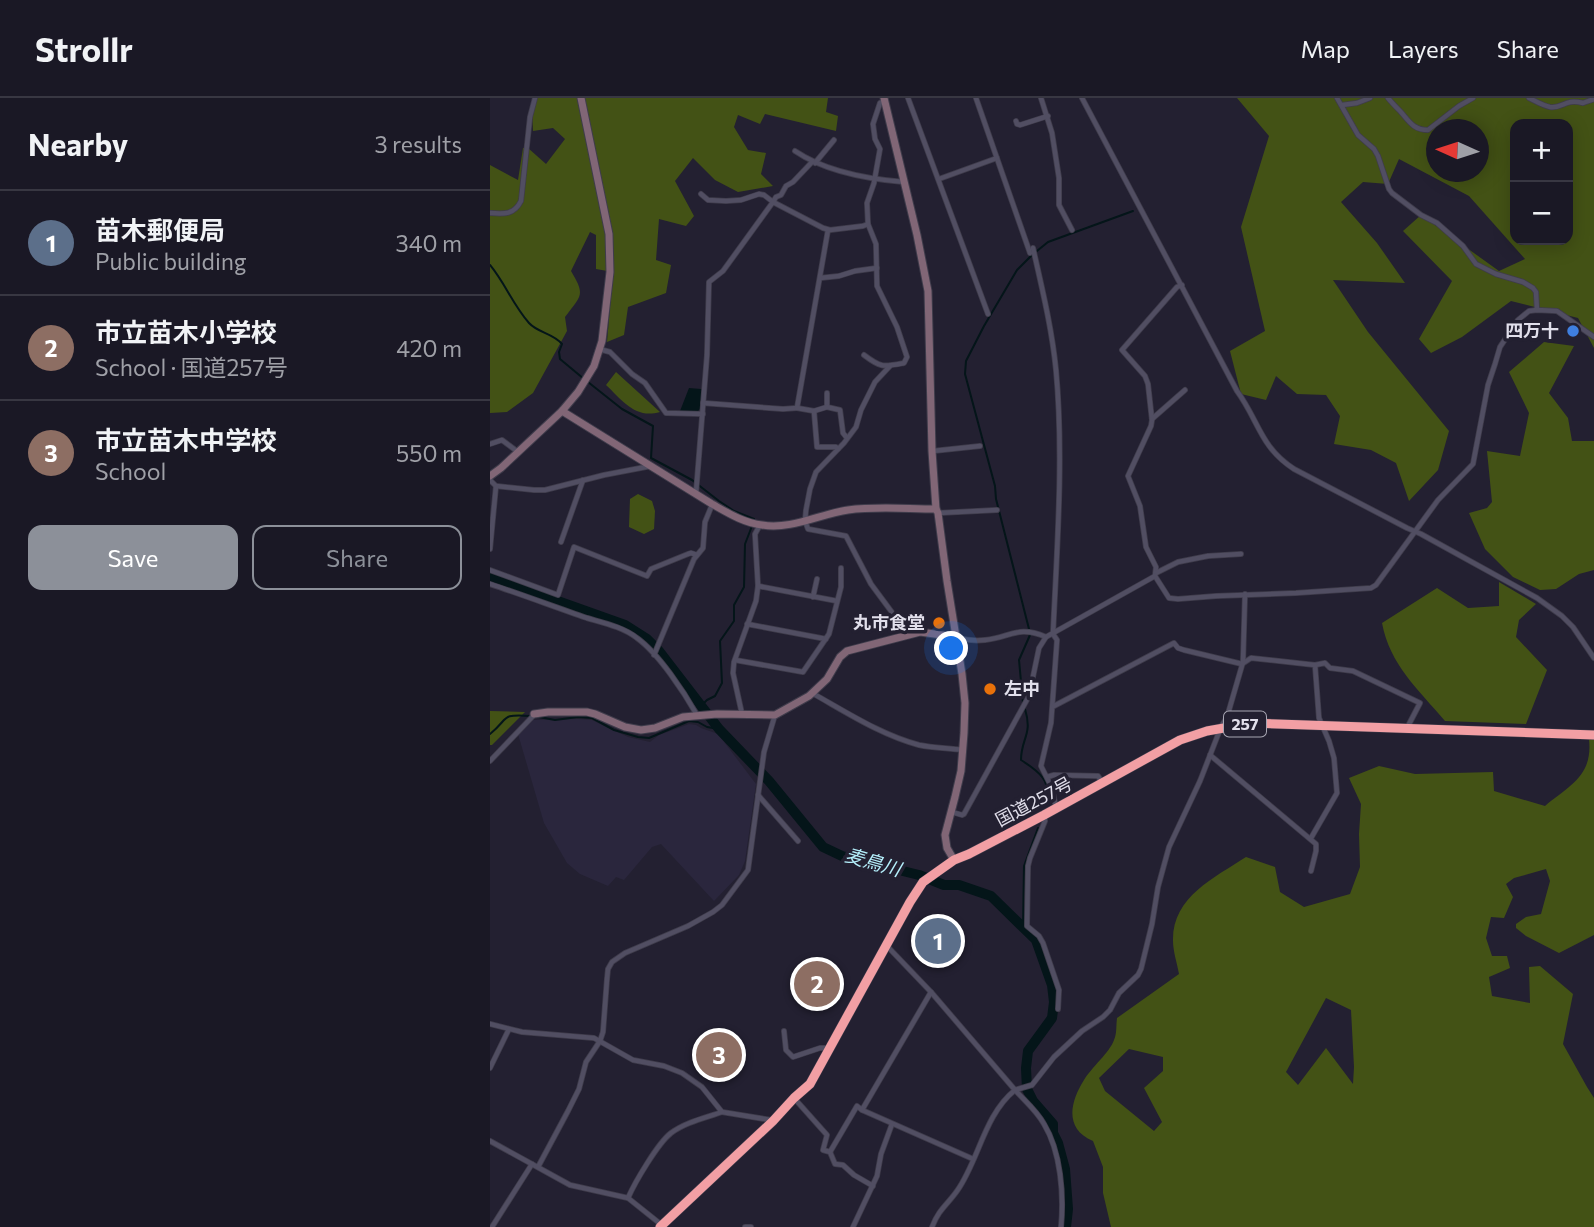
<!DOCTYPE html>
<meta charset="utf-8">
<style>
:root{--surface:#1a1825;--page:#272532;--text:#f1f3f6;--muted:#9fa0a7;--line:#383742;--accent:#8c9099}
body{margin:0;font-family:Commissioner,"Noto Sans JP",sans-serif;background:var(--page);color:var(--text)}
.controls{position:absolute;right:21px;top:21px;display:grid;overflow:hidden;border-radius:14px;box-shadow:0 4px 18px #0003}
.controls button{width:63px;height:63px;display:grid;place-items:center;padding:0;border:0;border-bottom:2px solid var(--line);background:var(--surface);color:var(--text);font:35px sans-serif}
.compass{position:absolute;left:936px;top:21px;width:63px;height:63px;border-radius:50%;background:var(--surface);box-shadow:0 4px 18px #0003;rotate:273deg}
.you{position:absolute;left:462px;top:551px;width:24px;height:24px;margin:-18px;border:5px solid #fff;border-radius:50%;background:#1a73e8;box-shadow:0 0 0 10px #1a73e833}
.badge{display:grid;place-items:center;width:46px;height:46px;border-radius:50%;background:var(--accent);color:#fff;font-size:23px;font-weight:700}
.pin{position:absolute;translate:-50% -50%;border:4px solid #fff;box-shadow:0 2px 7px #0006}
.list{margin:0;padding:0;list-style:none}
h2{display:flex;justify-content:space-between;align-items:center;height:91px;margin:0;padding:0 28px;font-size:30px}
h2 small{font-size:23px;font-weight:400;color:var(--muted)}
.list li{display:grid;grid-template-columns:46px 1fr auto;gap:21px;align-items:center;box-sizing:border-box;height:105px;padding:0 28px;border-top:2px solid var(--line)}
.list b{display:block;font-size:26px;white-space:nowrap}
.list p{margin:0;font-size:23px;white-space:nowrap;color:var(--muted)}
.list em{font-size:23px;font-style:normal;color:var(--muted)}
.actions{display:flex;gap:14px;padding:21px 28px}
.actions a{flex:1;padding:16px 0;border:2px solid var(--accent);border-radius:14px;text-align:center;font-size:24px;color:var(--accent)}
.actions .main{background:var(--accent);color:#fff}
.map{position:relative;flex:none;width:1104px;height:1129px;overflow:hidden}
header{display:flex;align-items:center;gap:42px;box-sizing:border-box;height:98px;padding:0 35px;background:var(--surface);border-bottom:2px solid var(--line)}
header strong{font-size:33px}
nav{display:flex;gap:38px;margin-inline-start:auto;font-size:24px}
main{display:flex}
aside{flex:1;background:var(--surface)}
.map>svg:first-child{display:block}
</style>
<header>
<strong>Strollr</strong>
<nav><a>Map</a><a>Layers</a><a>Share</a></nav>
</header>
<main>
<aside>
<h2>Nearby<small>3 results</small></h2>
<ul class="list">
<li><span class="badge" style="background:#5c6f8a">1</span><div><b>苗木郵便局</b><p>Public building</p></div><em>340 m</em></li>
<li><span class="badge" style="background:#8d6e63">2</span><div><b>市立苗木小学校</b><p>School · 国道257号</p></div><em>420 m</em></li>
<li><span class="badge" style="background:#8d6e63">3</span><div><b>市立苗木中学校</b><p>School</p></div><em>550 m</em></li>
</ul>
<div class="actions"><a class="main">Save</a><a>Share</a></div>
</aside>
<div class="map">
<svg width="1104" height="1129" viewBox="0 0 1104 1129">
<rect width="100%" height="100%" fill="#232031"/>
<path fill="#2a263d" d="M88 621 102 622 138 639 160 644 169 637 199 626 206 627 211 630 228 636 266 686 255 763 249 777 224 803 171 746 162 749 134 782 126 779 118 788 90 776 77 765 54 725 28 636 42 622Z"/>
<g fill="#435215" fill-rule="evenodd">
<path d="M47 0H338L336 14 348 18 346 33 275 16 270 26 248 17 244 29 258 52 276 55 271 76 283 88 248 94 225 82 203 60 185 83 204 118 196 128 169 121 166 162 181 167 176 195 138 209 134 237 117 244 123 174 106 171V137L100 134 81 173C96 198 91 197 75 219L77 233 43 295 17 314 0 315V67L28 82 33 50H38L56 66 75 41 63 30 43 33 42 15Z"/>
<path d="M747 0H1104V250L1088 220 1021 203 972 239 941 255 929 241 962 183 913 133 931 117 1009 173 1035 161 979 98 909 61 898 86 873 84 851 104 887 145 915 185 843 182 878 234 959 333 948 372 919 403 906 365 881 352 844 346 850 318 836 297 807 296 786 278 776 302 751 296 740 253 775 233 751 129 779 38ZM1025 26H1078V142H1025ZM946 32H988V74H946Z"/>
<path d="M1054 244 1084 248 1059 295 1078 320 1082 343H1104V472L1089 476 1066 491 1050 492 1023 479 995 451 979 415 997 410 1002 404 997 353 1030 358 1039 315 1019 274Z"/>
<path d="M126 274 170 314C145 321 133 303 116 287Z"/>
<path d="M148 396 162 403 165 413 164 431 154 436 139 429 140 401Z"/>
<path d="M1009 484 1046 506 1029 522 1026 539 1057 572 1036 626 955 623C928 591 900 567 892 525L947 490 978 510 1009 508Z"/>
<path d="M0 613 35 614 2 647H0Z"/>
<path d="M1099 641H1104V837L1069 855 1036 838 1026 830V826L1036 819 1051 816 1060 783 1056 771 1024 780 1016 786 1023 799 1014 820 1001 819 996 840 1002 858H1017L1020 870 999 879 1002 898 1040 905 1039 869 1050 868 1083 896 1073 946 1097 989 1104 1000V1129H621L613 1095V1069L603 1043C574 1031 580 1004 594 982 601 970 620 954 624 942 627 936 626 927 627 920L689 876C687 865 683 853 683 843 682 799 724 780 756 759L785 769 790 794 814 809 860 796 870 769 869 736 871 706 859 680 889 668 925 676 1003 674 1004 693 1055 708C1080 687 1103 678 1099 641ZM836 900 861 912 864 969 863 986 836 950 808 987 796 974ZM639 951 673 959V973L654 990 672 1024 664 1033 615 993 609 980Z"/>
</g>
<path fill="#041519" d="M199 290 211 291 212 292 210 311 207 314 190 313Z"/>
<g fill="none" stroke-linecap="round" stroke-linejoin="round">
<g stroke="#041519" stroke-width="2">
<path d="M0 167C15 185 23 207 39 225 48 235 63 235 72 246L69 254 70 261 94 281"/>
<path d="M98 284 132 311 163 328 161 360 202 382 229 403 244 413 264 421 263 423"/>
<path d="M539 531 506 401 505 388 475 276 476 263 494 228 527 172 542 157 558 144 643 113"/>
<path d="M533 605 529 562 540 537"/>
<path d="M211 608 217 602 225 598 232 585 230 543 244 523V507L254 489 255 446 262 428"/>
<path d="M535 611C543 637 531 640 531 662 550 674 562 683 556 707"/>
<path d="M49 619 65 622 88 619 102 620 124 632 148 639 159 640 199 623 208 624 217 629 229 631"/>
<path d="M0 636C20 620 9 616 40 618"/>
<path d="M533 831 534 768 548 730"/>
</g>
<path stroke="#041519" stroke-width="10" d="M0 479 135 527 157 541 169 553 229 631 279 683 333 749 352 758 429 777 454 787H469L501 798 546 842 562 887 564 904 562 920 538 953 536 970 537 991 543 1003 563 1026V1035L568 1045 575 1071 578 1111 576 1129"/>
<defs>
<g id="street">
<path d="M418 0 498 216"/>
<path d="M486 0 540 155"/>
<path d="M551 0 562 35 569 80V107L582 132"/>
<path d="M592 0 747 293C769 323 770 349 804 371L917 430 931 436 1047 500 1072 518 1083 529 1104 560"/>
<path d="M847 0 868 37 884 51 888 58 899 91 902 95 931 117 947 125 973 148 986 166 1006 176 1033 184 1043 190 1046 194 1047 212"/>
<path d="M898 0C902 5 906 9 910 13 919 23 923 32 938 32L969 8 983 0"/>
<path d="M1039 0C1045 3 1054 8 1060 9 1074 11 1074 0 1093 5L1104 1"/>
<path d="M852 7 867 5 880 0"/>
<path d="M526 23 527 26 530 27 558 18"/>
<path d="M305 53C336 74 377 81 414 84"/>
<path d="M325 65 344 42"/>
<path d="M449 81 507 60"/>
<path d="M211 96 218 102 236 103 251 102 269 96 274 97 283 104 286 99 291 97 296 88 303 84 322 64"/>
<path d="M0 115C14 116 24 117 31 103L40 19 45 0"/>
<path d="M543 150C552 190 562 231 566 272 574 358 567 450 563 536L567 542 561 625 551 668 562 690 566 710"/>
<path d="M330 180 349 178 365 173 387 170"/>
<path d="M692 187 687 189 632 252 655 278 658 286 662 322 661 328 638 378 650 408 656 449 666 469 665 478 679 500 688 501 726 498 806 495 881 490 886 487 948 402 983 366 998 287 1005 266 1010 249 1028 222 1039 213 1047 212 1067 213 1104 239"/>
<path d="M109 251 120 254 142 276 155 285 176 315 213 316"/>
<path d="M374 257C391 270 393 269 414 265L417 259 407 229 387 188 386 146 378 126"/>
<path d="M400 268 385 284 371 312 366 329 354 345 326 374 320 391 316 412 315 423 318 431 356 438 381 486 418 536"/>
<path d="M337 295V309L350 312 353 335 357 340"/>
<path d="M213 305 293 311 307 310 338 132"/>
<path d="M307 310 324 313 337 309"/>
<path d="M324 313 327 349H346L348 351"/>
<path d="M662 321 695 292"/>
<path d="M0 346 12 342 28 354"/>
<path d="M443 353 490 348"/>
<path d="M0 382 6 388 44 392H55L114 377 161 368"/>
<path d="M206 395 217 257 219 184 233 173 283 104 333 130 340 132 373 128 378 126 377 105 384 85 390 51 385 41 383 26 390 5 394 3"/>
<path d="M448 415 507 412"/>
<path d="M71 444 93 382"/>
<path d="M0 451 6 388"/>
<path d="M0 472 68 497 84 449 157 478 161 471 198 456 201 455 207 457"/>
<path d="M666 475 688 464 718 458 751 456"/>
<path d="M0 486C33 497 65 509 97 520 114 525 133 529 147 540 169 556 194 594 207 617"/>
<path d="M268 488 347 503"/>
<path d="M323 499 327 481"/>
<path d="M257 526 336 541"/>
<path d="M467 540C476 542 486 543 495 542 521 539 528 527 556 539L665 478"/>
<path d="M164 557 204 461 213 450 215 424 222 407"/>
<path d="M245 562 313 574 339 536 351 489V470"/>
<path d="M825 567 835 565 840 570 863 573 930 605 917 630"/>
<path d="M322 595C356 614 391 637 429 647 443 650 458 650 473 652"/>
<path d="M564 608 684 545 688 550 694 552 752 566 761 560 825 567 829 620 839 643 844 660 847 695 821 740"/>
<path d="M252 616 243 575 244 564 266 503 268 488 265 436 270 427"/>
<path d="M720 657 826 746V753L821 773"/>
<path d="M0 663 44 617"/>
<path d="M557 679 564 677 608 678 612 684"/>
<path d="M268 697 308 743"/>
<path d="M462 714 472 717 474 716 539 598 549 550 556 539"/>
<path d="M554 718 555 723 540 760 538 768 537 828 549 838 553 845 569 892 568 911"/>
<path d="M397 848 441 894 525 992C494 1017 489 1062 467 1093 457 1107 449 1111 442 1129"/>
<path d="M0 926 32 934 104 940 143 962 174 968 192 975 212 989 232 1014 281 1022"/>
<path d="M294 933 296 952 303 959 330 950H338"/>
<path d="M0 970 19 931"/>
<path d="M304 1000 337 1037 333 1052 340 1054 345 1066 353 1067 364 1077 383 1088"/>
<path d="M372 1012 483 1061"/>
<path d="M0 1043 80 1087 138 1100 173 1128"/>
<path d="M340 1054 367 1008 372 1012 441 894"/>
<path d="M48 1069 78 1013 89 991 96 964 110 943 113 934 117 881 118 871 122 864 135 855 198 828 223 814 232 807 258 772 274 654 285 617"/>
<path d="M138 1100C145 1084 168 1045 181 1035 196 1024 215 1020 232 1014"/>
<path d="M2 1129 42 1066"/>
<path d="M255 1129H261"/>
<path d="M363 1129 387 1078 391 1056 402 1026"/>
<path d="M571 1129C574 1097 571 1054 554 1026 547 1013 535 1003 525 992L542 987 564 959 592 933 613 919 620 912 629 895 648 877 651 871 662 826 668 789 679 749 710 683 731 629 737 619 753 564 755 496"/>
</g>
<g id="secondary">
<path d="M394 0 427 137 438 193 442 353 446 411 448 415 457 483 472 576 475 605 474 635 471 673 465 699 455 737 457 750 464 762"/>
<path d="M72 313 222 406C238 415 254 425 272 427 301 432 330 416 358 412 387 408 417 411 446 411"/>
<path d="M0 378 11 370 72 313 88 294 104 268 112 243 120 174 119 136 91 0"/>
<path d="M44 616 58 614H97L105 616 135 629 151 632 165 630 193 619 227 616 285 617 319 598 337 581 350 559 357 553 430 534 466 539"/>
</g>
<path id="highway" d="M170 1129 283 1023 304 1000 320 986 420 804 433 784 464 762 479 756 554 717 690 642 717 633 762 625 1104 637"/>
</defs>
<use href="#street" stroke="#3f3c4b" stroke-width="6"/>
<use href="#secondary" stroke="#3f3c4b" stroke-width="9"/>
<use href="#highway" stroke="#3f3c4b" stroke-width="10"/>
<use href="#street" stroke="#514e62" stroke-width="4.5"/>
<use href="#secondary" stroke="#816676" stroke-width="7"/>
<use href="#highway" stroke="#f29fa4" stroke-width="9"/>
</g>
<circle fill="#3f7fe0" stroke="#232031" stroke-width="2.5" cx="1083" cy="233" r="7"/>
<g fill="#e8710a" stroke="#232031" stroke-width="2.5">
<circle cx="449" cy="525" r="7"/>
<circle cx="500" cy="591" r="7"/>
</g>
<g text-anchor="middle" stroke-width="7" stroke-linejoin="round" paint-order="stroke">
<rect fill="#232031" stroke="#a8a6b3" stroke-width="2" x="734" y="613.5" width="42" height="25" rx="5"/>
<g font-size="16" font-weight="bold" fill="#e1dfeb">
<text x="755" y="632">257</text>
</g>
<g font-size="18" font-weight="bold" fill="#e1dfeb" stroke="#232031" text-anchor="end">
<text x="1069" y="239">四万十</text>
<text x="435" y="531">丸市食堂</text>
<text x="514" y="597" text-anchor="start">左中</text>
</g>
<g font-size="18" fill="#e1dfeb" stroke="#232031">
<text transform="translate(544 704) rotate(-28)" y="6">国道257号</text>
</g>
<g font-size="19" font-style="italic" fill="#b5f0fc" stroke="#232031">
<text transform="translate(383 764) rotate(16)" y="7">麦鳥川</text>
</g>
</g>
</svg>
<div class="controls">
<button>+</button>
<button>−</button>
</div>
<svg class="compass" viewBox="-18 -18 36 36"><path d="M0-13l5 13h-10z" fill="#e53935"/><path d="M0 13l5-13h-10z" fill="#9fa0a7"/></svg>
<div class="you"></div>
<div class="pin badge" style="left:448px;top:843px;background:#5c6f8a">1</div>
<div class="pin badge" style="left:327px;top:886px;background:#8d6e63">2</div>
<div class="pin badge" style="left:229px;top:957px;background:#8d6e63">3</div>
</div>
</main>
